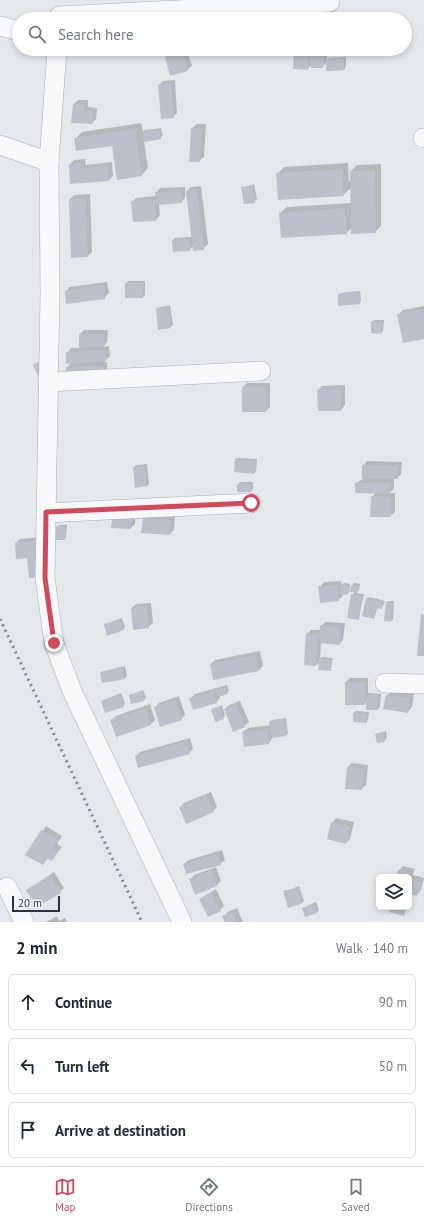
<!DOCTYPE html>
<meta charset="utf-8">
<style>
:root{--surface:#fff;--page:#f2f2f3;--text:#1f2937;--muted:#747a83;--line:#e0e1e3;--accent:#d1495b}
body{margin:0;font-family:"PT Sans",sans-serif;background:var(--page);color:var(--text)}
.controls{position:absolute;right:12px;bottom:12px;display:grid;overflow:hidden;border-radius:6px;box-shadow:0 2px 6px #0003}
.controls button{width:36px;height:36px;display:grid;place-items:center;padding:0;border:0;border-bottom:1px solid var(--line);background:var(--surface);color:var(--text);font:20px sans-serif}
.scale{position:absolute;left:12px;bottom:10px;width:48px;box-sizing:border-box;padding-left:4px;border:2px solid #2b3445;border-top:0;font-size:11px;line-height:14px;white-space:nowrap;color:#2b3445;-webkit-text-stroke:3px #f4f6f9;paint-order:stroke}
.stop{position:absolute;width:12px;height:12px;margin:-9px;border:3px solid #d1495b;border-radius:50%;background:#fff}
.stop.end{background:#d1495b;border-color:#fff;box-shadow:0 1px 4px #0008}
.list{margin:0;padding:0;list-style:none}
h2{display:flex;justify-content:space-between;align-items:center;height:52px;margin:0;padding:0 16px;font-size:17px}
h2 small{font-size:13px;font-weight:400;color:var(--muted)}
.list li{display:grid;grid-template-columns:26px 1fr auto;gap:12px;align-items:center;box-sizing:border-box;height:56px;margin:0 8px 8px;padding:0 8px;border:1px solid var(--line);border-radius:6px}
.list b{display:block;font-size:15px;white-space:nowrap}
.list em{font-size:13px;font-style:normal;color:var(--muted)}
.icon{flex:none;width:22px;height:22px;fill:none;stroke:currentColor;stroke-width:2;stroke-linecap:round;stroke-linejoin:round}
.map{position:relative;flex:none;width:424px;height:922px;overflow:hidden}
.search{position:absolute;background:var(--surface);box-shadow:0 2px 6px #0003;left:12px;right:12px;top:12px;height:44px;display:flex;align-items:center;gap:10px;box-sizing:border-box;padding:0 14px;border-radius:22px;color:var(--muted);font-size:15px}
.sheet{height:244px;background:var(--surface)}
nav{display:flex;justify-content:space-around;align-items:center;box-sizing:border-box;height:56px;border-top:1px solid var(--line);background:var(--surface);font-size:11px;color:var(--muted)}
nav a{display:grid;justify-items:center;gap:2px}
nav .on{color:var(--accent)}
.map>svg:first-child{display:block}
</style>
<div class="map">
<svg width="424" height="922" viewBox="0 0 424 922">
<rect width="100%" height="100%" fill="#e4e7ec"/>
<g fill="#0003">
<path d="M317 14 336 15V19H313Z"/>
<path d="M187 49 192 66 187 70 166 57 170 53Z"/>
<path d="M295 49H327V60L329 58 346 57V67L344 69 327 62 322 67 312 64 308 69Z"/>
<path d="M333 49H348L344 55Z"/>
<path d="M175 80 177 113 173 117 159 85 163 81Z"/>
<path d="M78 100H88V107L97 108 96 119 92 123 74 104Z"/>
<path d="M141 123 143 132 145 130 161 128 163 136 144 141 148 168 142 175 113 145 75 139 82 132Z"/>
<path d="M197 124H206L204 157 199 161 192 128Z"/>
<path d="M85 159 86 165 112 162 113 176 109 180 71 183 70 164 74 160Z"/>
<path d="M348 163 349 181H351V171L357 165 381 164V226L375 232 352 228 346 233 280 213 287 207 351 203V188L343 195 277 174 284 167Z"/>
<path d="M254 184 257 200 244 203 242 188Z"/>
<path d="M201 186 208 244 203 249 193 246 189 250 173 240 175 238 192 237 186 192 191 187Z"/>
<path d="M185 187V198L181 202 159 204 160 215 156 220 132 202 136 198 156 196V193L160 188Z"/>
<path d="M90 194 92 252 88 256 70 199 74 195Z"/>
<path d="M128 281H145V295L143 297 126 283Z"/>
<path d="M107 282 109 293 104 298 66 291 70 287Z"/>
<path d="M360 291 361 301 359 303 339 295 341 293Z"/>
<path d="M170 305 173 325 171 327 157 308Z"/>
<path d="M424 306V338L399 314 403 310Z"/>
<path d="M374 320H384L383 331 381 333 372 322Z"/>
<path d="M84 330H108L107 342 103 347 109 346 110 356 104 362H107V372L67 367 72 362 67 353 71 348H80V334Z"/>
<path d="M247 383H270V407L266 411 243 387Z"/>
<path d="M345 385V405L341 410 318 390 322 386Z"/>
<path d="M238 458 257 459 256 471 254 473 236 459Z"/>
<path d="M367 461 402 462 401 474 397 478H394V489L389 493H395V512L390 516 372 497 376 493 356 492V483L363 479V466Z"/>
<path d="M147 464 149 484 147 486 134 467 136 465Z"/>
<path d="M240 482H253V489L251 491 238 484Z"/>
<path d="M136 510 135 524 131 528 114 513Z"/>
<path d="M148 514 175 516 174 530 169 534 144 518Z"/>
<path d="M59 525H67L66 537 65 539 57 527Z"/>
<path d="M42 537 28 557 16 543 20 539Z"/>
<path d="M341 581 342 585 344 583 350 584 349 592 347 594 342 593 343 596 338 600 320 587 324 582Z"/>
<path d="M354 583 360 584 359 590 356 593 364 594 358 619 352 595 355 592 352 585Z"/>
<path d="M369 597 385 601 382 608 378 607 374 618 367 599Z"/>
<path d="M388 601H394L393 619 391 621 386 603Z"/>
<path d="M151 603 153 623 148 627 132 608 136 604Z"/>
<path d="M122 618 125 627 123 629 105 625Z"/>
<path d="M326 622 345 623 343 640 339 644 321 642 320 659 322 657 333 658 330 670 320 661 316 665 307 634 311 630H321V626Z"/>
<path d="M260 651 263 666 259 670 211 664 215 660Z"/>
<path d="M125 666 127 676 125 678 101 672Z"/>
<path d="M350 678H368V693L381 694 380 707 378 709 367 702 364 704 346 682Z"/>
<path d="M227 685 229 691 220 696V698L216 702 191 698 195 694Z"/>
<path d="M143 690 146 698 144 700 130 695Z"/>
<path d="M391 691 414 694 412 707 408 712 387 696Z"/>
<path d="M121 693 125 704 123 706 102 701Z"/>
<path d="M179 696 185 715 181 719 155 707 159 703Z"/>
<path d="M240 701 249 722 244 726 225 709 229 705Z"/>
<path d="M150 704 155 720 151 724 117 735 112 720 116 716Z"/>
<path d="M222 705 225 716 223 718 212 710Z"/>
<path d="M356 711 369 712 368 720 366 722 354 713Z"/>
<path d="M286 718 288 734 286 735 273 737 269 743 243 732 248 728 271 725 272 720Z"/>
<path d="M386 731 387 739 378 742 376 734Z"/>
<path d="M190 738 193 749 189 753 136 756 140 752Z"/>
<path d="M352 763 368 765 366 785 361 789 346 788 348 767Z"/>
<path d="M211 792 217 807 213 811 180 808 184 803Z"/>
<path d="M336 818 354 822 350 839 346 843 332 823Z"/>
<path d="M46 826 62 836 57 844 62 847 52 860 48 858 43 864 27 855Z"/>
<path d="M222 850 225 860 220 864H184L189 860Z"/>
<path d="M403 866 415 869 413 875 424 878 421 890 417 895 412 893 409 898V877H397L399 870Z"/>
<path d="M216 867 221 881 217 885 195 893 190 880 194 875Z"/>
<path d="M54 872 64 888 60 892 28 890Z"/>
<path d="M299 886 304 901 302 903 284 892Z"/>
<path d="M216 889 224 906 220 910 200 899Z"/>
<path d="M316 902 319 910 317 912 303 908Z"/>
<path d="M237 908 243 922H223L225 921 223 917 228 912Z"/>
<path d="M57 916 59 921 65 918 67 922H46Z"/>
</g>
<g fill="#bbc0ca">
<path d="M294 49H309L308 70 293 69Z"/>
<rect x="311" y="49" width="12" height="19"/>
<path d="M332 49H345L344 56 331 55Z"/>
<path d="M183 52 188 71 170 76 165 57Z"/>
<path d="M326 59H344L345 70 326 71Z"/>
<path d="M171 84 174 118 161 119 158 85Z"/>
<path d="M73 104H85L84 111H93V124L71 123Z"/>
<path d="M191 128H202L200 162H189Z"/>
<path d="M135 129 142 176 117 180 112 146 76 151 74 138Z"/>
<path d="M159 129 161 139 144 142 142 132Z"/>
<path d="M81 163 82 168 108 166 109 181 70 184 69 164Z"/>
<path d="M342 169 344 196 278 200 276 173Z"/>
<path d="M375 170 376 233 351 234 350 171Z"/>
<path d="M253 185 255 203 244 204 241 187Z"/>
<path d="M197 189 204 250 193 251 186 191Z"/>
<path d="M181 191 182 203 156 205 155 192Z"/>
<path d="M86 198 88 257 71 258 69 199Z"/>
<path d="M155 200 156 221 133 222 131 201Z"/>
<path d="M345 208 347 234 281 238 279 213Z"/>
<path d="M189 239 190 251 173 252 172 240Z"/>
<path d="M125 283H144L143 298H125Z"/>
<path d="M103 285 105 299 66 304 65 291Z"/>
<path d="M359 293 360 304 338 306V294Z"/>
<path d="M169 306 171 328 158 330 156 308Z"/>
<path d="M424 309V339L403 343 397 314Z"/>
<path d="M371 321 382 322 381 334 371 333Z"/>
<rect x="79" y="334" width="25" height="13"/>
<path d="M105 350 106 361 66 364V352Z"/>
<path d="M41 361 46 372 38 376 33 365Z"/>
<path d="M103 366V377L66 378V367Z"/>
<rect x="242" y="387" width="24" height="25"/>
<path d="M341 389V411H318L317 390Z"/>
<path d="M235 459 256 461 255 474 234 472Z"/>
<path d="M362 465 398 466V479L362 478Z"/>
<path d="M145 466 147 486 135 488 133 467Z"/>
<path d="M355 483H390V494L355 493Z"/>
<rect x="237" y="484" width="15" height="8"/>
<path d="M371 496 391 497V517H370Z"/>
<path d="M113 512 132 514 131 529 111 528Z"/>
<path d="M143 518 171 520 170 535 141 533Z"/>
<rect x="56" y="526" width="9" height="14"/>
<path d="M38 541 41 577 29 578 27 558 16 559 15 543Z"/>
<path d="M341 584 349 585 347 595 339 594Z"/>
<path d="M337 585 339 601 320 603 318 586Z"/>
<path d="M351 585 359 586 357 593 350 592Z"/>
<path d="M351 594 363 596 359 620 347 618Z"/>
<path d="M366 598 383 602 382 609 377 608 374 619 362 616Z"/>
<path d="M386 602 393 603 391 622 384 621Z"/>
<path d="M147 606 149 628 133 630 131 608Z"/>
<path d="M421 614 424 615V656H417Z"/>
<path d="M120 619 124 630 107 636 104 624Z"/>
<path d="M320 625 341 627 340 645 319 643Z"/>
<path d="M306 633 318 634 316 666 304 665Z"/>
<path d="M256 655 259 671 213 680 210 664Z"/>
<path d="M319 658 332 660 331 671 318 670Z"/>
<path d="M123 668 125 679 102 683 100 672Z"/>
<rect x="345" y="682" width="20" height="23"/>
<path d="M225 687 228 694 218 697 215 690Z"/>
<path d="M142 691 144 701 131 704 129 695Z"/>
<path d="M213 691 217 703 193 710 189 698Z"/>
<path d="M119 694 124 707 105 713 101 701Z"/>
<path d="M366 695H379L378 710H366Z"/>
<path d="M386 695 410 698 408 713 383 709Z"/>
<path d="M175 700 182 720 160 727 154 707Z"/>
<path d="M236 704 245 727 233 732 224 709Z"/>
<path d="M220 706 224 719 215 722 211 709Z"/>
<path d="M146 708 151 725 116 737 110 720Z"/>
<path d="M353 713 367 714V723L353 722Z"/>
<path d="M284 719 286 736 272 738 269 721Z"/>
<path d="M267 729 269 744 244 747 242 732Z"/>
<path d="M384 732 385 742 377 743 375 734Z"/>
<path d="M186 741 190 754 138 768 135 756Z"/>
<path d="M347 767 365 769 362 790 345 789Z"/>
<path d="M206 795 214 812 186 824 179 807Z"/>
<path d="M331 822 350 827 346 844 327 839Z"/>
<path d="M41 830 58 840 53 848 58 851 52 861 47 858 43 865 25 855Z"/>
<path d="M218 854 221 865 186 874 183 864Z"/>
<path d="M212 870 217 886 195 895 189 879Z"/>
<path d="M398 870 411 873 410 879 421 882 417 896 409 894V877H396Z"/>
<path d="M50 875 61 893 37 907 26 890Z"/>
<path d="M298 887 303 903 288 908 283 891Z"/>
<path d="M212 892 221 911 208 917 199 899Z"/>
<path d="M314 904 317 913 305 917 302 908Z"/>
<path d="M390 907H407L404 916 389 912Z"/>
<path d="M233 912 237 922H225L222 916Z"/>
</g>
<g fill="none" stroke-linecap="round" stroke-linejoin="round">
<defs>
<g id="minor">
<path d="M59 16 330 2"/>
<path d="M0 26 19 31"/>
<path d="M57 49 49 162 50 294 45 578 54 643 72 691 182 922"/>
<path d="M423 138H424"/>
<path d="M0 145 49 162"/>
<path d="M48 382 261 371"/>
<path d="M46 513 251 503"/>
<path d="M385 683 424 684"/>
<path d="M7 887 24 922"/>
</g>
</defs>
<use href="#minor" stroke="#a9aeb7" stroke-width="20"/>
<use href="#minor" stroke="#f7f8fa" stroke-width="19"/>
<path stroke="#7d8696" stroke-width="3" stroke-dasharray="2 4" stroke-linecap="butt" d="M0 619 142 922"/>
</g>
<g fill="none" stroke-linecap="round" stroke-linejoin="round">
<path stroke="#d1495b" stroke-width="5" d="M54 643 45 578 46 512 251 503"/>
</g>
</svg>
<div class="controls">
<button><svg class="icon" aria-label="layers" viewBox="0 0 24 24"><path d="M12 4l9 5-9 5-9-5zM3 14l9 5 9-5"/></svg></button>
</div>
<div class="scale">20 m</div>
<div class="stop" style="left:251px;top:503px"></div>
<div class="stop end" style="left:54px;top:643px"></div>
<div class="search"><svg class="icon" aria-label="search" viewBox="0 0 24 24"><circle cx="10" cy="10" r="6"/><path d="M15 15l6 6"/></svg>Search here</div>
</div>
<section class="sheet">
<h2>2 min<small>Walk · 140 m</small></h2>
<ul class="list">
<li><svg class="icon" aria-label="ahead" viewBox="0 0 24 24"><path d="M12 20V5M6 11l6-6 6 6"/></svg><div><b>Continue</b></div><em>90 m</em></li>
<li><svg class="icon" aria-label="left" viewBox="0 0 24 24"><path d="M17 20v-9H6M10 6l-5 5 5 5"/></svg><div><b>Turn left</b></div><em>50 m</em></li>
<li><svg class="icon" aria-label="arrive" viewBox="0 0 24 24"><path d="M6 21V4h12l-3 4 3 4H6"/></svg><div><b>Arrive at destination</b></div></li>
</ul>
</section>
<nav>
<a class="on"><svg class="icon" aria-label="map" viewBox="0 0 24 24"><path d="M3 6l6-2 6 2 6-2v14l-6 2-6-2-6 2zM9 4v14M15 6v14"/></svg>Map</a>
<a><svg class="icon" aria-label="directions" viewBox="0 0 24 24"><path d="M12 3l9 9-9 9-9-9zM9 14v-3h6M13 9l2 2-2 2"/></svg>Directions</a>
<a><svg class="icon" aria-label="saved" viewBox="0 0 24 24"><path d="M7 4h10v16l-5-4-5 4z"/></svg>Saved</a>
</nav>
